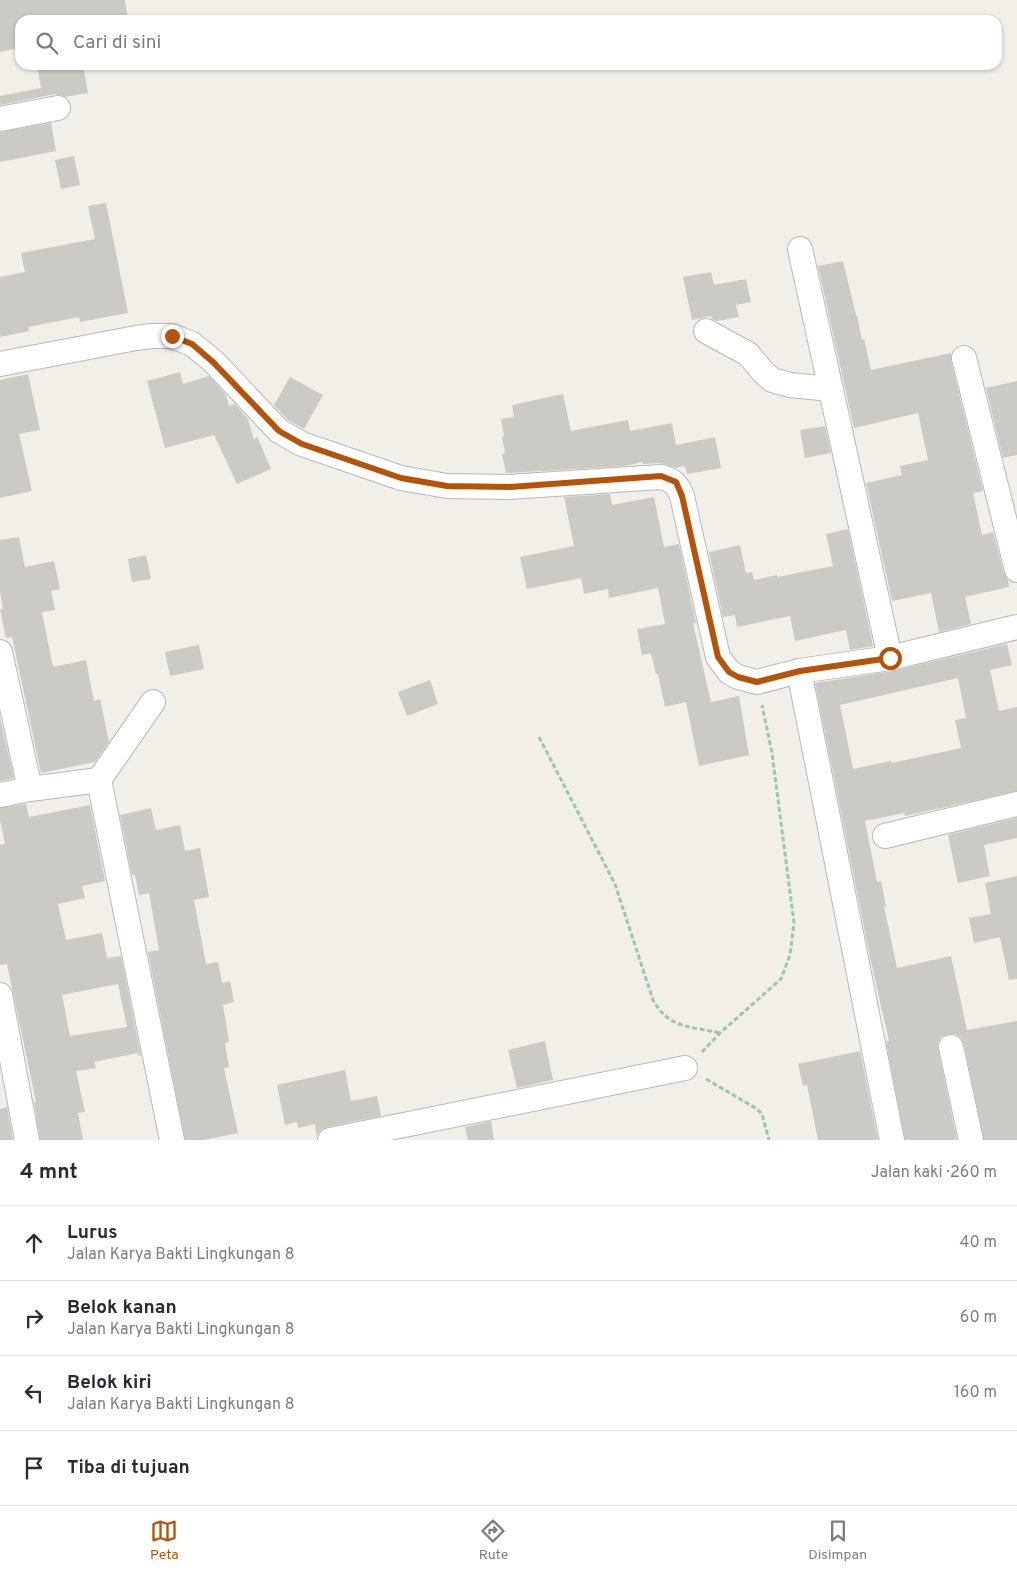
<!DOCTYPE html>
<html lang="id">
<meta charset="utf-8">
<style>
:root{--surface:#fff;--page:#f7f7f7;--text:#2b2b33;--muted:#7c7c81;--line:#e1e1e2;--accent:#b45309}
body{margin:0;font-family:Overpass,sans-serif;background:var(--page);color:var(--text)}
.stop{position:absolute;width:15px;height:15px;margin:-11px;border:4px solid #b45309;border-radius:50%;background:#fff}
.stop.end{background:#b45309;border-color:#fff;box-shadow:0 1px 5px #0008}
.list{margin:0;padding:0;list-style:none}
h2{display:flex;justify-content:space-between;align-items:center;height:65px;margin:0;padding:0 20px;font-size:21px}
h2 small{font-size:16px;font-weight:400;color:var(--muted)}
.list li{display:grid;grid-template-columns:32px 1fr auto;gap:15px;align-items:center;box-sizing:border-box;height:75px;padding:0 20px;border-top:1px solid var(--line)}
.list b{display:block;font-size:19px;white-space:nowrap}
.list p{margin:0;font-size:16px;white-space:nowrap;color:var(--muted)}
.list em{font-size:16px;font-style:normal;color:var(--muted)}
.icon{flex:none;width:28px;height:28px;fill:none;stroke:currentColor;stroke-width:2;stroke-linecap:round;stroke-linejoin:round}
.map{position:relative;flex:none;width:1017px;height:1140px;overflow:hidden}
.search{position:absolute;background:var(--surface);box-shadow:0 1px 4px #0004;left:15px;right:15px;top:15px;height:55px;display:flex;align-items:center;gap:12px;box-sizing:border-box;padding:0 18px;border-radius:15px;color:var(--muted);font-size:19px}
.sheet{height:365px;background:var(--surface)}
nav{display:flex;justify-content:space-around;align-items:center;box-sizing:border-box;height:70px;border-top:1px solid var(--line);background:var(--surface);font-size:14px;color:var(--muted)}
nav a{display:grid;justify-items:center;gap:2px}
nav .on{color:var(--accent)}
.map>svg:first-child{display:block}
</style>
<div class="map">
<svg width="1017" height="1140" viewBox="0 0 1017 1140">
<rect width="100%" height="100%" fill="#f1efe8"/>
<g fill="#cccac5" fill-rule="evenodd">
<path d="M0 0H125L128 20H20V48L0 52Z"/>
<path d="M37 65H83L88 93 65 97 55 94 0 105V96L41 88Z"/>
<path d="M51 123 56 151 0 162V132Z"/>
<path d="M74 156 80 185 61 189 55 160Z"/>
<path d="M106 203 128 313 80 322 79 317 28 327 29 331 0 337V277L25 272 21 253 95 239 88 206Z"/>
<path d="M843 261 856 315H857L862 340 864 339 871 370 951 353V361L983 491 973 493 982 535 993 532 1004 573 1008 580 1009 587 965 597 971 624 939 632 931 593 892 601 866 483 902 475 900 466 928 460 918 413 854 428 818 266Z"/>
<path d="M711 272 714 285 746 279 751 302 736 305 739 317 717 321 712 319 711 316 692 320 683 277Z"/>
<path d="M180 372 183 384 209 376 226 395 229 406 235 404 248 419 254 440 257 436 271 469 237 484 214 435 165 448 147 381Z"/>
<path d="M28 374 40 430 19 434 32 491 0 498V380Z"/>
<path d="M290 377 323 395 304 429 288 420 274 405Z"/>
<path d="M1017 381V455L1003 458 986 388Z"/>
<path d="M563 394 571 431 628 420 630 431 672 423 676 445 715 437 721 468 687 474 685 466 676 468 660 463 643 464 642 462 625 466 506 473 502 454 505 453 502 437 504 436 501 419 514 417 512 405Z"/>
<path d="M825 426 831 453 805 458 800 430Z"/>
<path d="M610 494 612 505 654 497 664 547 679 544 696 623H693L711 702 739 696 749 755 699 766 686 702 665 707 658 674H656L651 653 642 655 637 629 665 624 658 588 609 598 608 589 584 594 581 578 527 589 520 557 574 546 564 497Z"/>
<path d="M848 529 873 646 850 650 846 630 795 641 790 616 737 627 735 615 723 617 709 552 740 545 746 573 752 572 754 580 777 575V577L833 566 826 534Z"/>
<path d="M19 537 25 567 54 561 60 589 51 591 55 610 42 612 53 667 86 660 94 701 100 699 109 742 95 762 41 773 12 637 6 638 0 609H3L0 591V540Z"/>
<path d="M146 555 151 579 132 582 128 559Z"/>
<path d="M1007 644 1012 665 990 670 999 711 1017 707V791L905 816 904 813 865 821 877 882 881 881 886 906H884L897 968 951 956 967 1030 1017 1021V1140H984L964 1044 961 1037 955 1034H949L941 1037 938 1043V1049L957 1140H905L886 1041H889L871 962 815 683 893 671ZM958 678 966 718 955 720 961 748 892 763 891 761 853 769 840 705Z"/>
<path d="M199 645 204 669 170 676 165 652Z"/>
<path d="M430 680 438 704 407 716 398 692Z"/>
<path d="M0 718 14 778 0 781Z"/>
<path d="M26 804 29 817 90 805 105 881 82 886 85 898 58 904 66 940 102 933 107 958 121 956 141 1056H139L138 1053 94 1062 96 1068 76 1071 85 1112 78 1113 83 1140H40L34 1102H36L7 964 0 965V845L5 844 0 820V808ZM118 984 127 1027 70 1036 62 995Z"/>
<path d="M151 808 156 830 180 825 185 851 200 848 209 897 194 900 206 964 218 962 222 983 230 981 234 1002 223 1005 229 1042 225 1043 229 1067 224 1068 238 1133 204 1140H185L148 952 159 950 149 893 139 895 135 875H132L120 815Z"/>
<path d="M1017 818V838L984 845 990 876 958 883 948 835Z"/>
<path d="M1017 876V979L1009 980 1000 937 974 943 969 918 991 914 985 883Z"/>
<path d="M545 1041 553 1080 517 1088 508 1050Z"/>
<path d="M860 1051 878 1140H818L807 1085 803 1086 798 1064Z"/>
<path d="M345 1070 351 1101 377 1096 381 1116 327 1127 321 1130 317 1135V1140L315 1124 298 1128 297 1122 285 1125 277 1085Z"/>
<path d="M7 1107 13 1140H0V1109Z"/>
<path d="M491 1121 494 1140H468L465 1127Z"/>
</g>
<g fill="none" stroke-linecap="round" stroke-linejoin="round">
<defs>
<g id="minor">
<path d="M0 119 58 108"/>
<path d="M800 249 890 658"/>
<path d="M706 331 748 354 764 373 772 380 790 385 831 389"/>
<path d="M964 358 1017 570"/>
<path d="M0 364 136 338 151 336H172L192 344 213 361 279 431 302 444 401 478 447 486 509 487 661 477C673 480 677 484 682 496L718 657 729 672 738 677 757 682 799 671 890 658 1017 627"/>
<path d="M0 652 30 789"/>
<path d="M799 671 892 1140"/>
<path d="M153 702 99 780 172 1140"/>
<path d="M0 795 30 789 99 780"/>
<path d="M885 836 1017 804"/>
<path d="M0 995 27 1140"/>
<path d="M951 1047 971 1140"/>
<path d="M330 1140 685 1068"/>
</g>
</defs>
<use href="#minor" stroke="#b5b8bc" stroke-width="26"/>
<g stroke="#9cc7a9" stroke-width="3" stroke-dasharray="5 2.5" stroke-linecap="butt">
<path d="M539 737 615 884 653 1000C669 1029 690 1026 720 1033"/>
<path d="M702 1052 720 1033 781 979 790 955 794 923 772 753 762 705"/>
<path d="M706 1079 757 1109 762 1114 769 1140"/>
</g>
<use href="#minor" stroke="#fff" stroke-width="24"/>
</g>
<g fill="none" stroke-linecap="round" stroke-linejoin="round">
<path stroke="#b45309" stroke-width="6" d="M172 336 192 344 213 362 279 431 302 444 401 478 447 486 510 487 661 476 676 482 682 496 718 657 729 672 738 677 757 682 800 671 890 658"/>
</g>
</svg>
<div class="stop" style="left:890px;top:658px"></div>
<div class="stop end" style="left:172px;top:336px"></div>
<div class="search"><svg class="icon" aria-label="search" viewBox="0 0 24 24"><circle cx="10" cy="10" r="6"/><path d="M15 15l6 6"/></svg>Cari di sini</div>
</div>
<section class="sheet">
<h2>4 mnt<small>Jalan kaki · 260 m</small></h2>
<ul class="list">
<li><svg class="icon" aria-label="ahead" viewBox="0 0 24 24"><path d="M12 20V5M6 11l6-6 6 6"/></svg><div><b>Lurus</b><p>Jalan Karya Bakti Lingkungan 8</p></div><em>40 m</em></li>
<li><svg class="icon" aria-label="right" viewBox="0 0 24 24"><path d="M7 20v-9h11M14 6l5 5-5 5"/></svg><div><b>Belok kanan</b><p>Jalan Karya Bakti Lingkungan 8</p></div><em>60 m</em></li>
<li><svg class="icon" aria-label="left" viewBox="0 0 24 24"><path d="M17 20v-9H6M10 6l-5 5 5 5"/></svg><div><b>Belok kiri</b><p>Jalan Karya Bakti Lingkungan 8</p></div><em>160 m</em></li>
<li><svg class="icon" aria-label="arrive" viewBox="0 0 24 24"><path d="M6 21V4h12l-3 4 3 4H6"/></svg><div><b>Tiba di tujuan</b></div></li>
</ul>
</section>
<nav>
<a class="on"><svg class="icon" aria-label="map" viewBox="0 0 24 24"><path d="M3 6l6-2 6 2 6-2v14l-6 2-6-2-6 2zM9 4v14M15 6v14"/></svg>Peta</a>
<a><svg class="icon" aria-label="directions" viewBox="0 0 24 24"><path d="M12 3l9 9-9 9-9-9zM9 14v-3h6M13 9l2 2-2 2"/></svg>Rute</a>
<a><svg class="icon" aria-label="saved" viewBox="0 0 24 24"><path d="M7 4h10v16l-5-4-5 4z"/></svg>Disimpan</a>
</nav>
